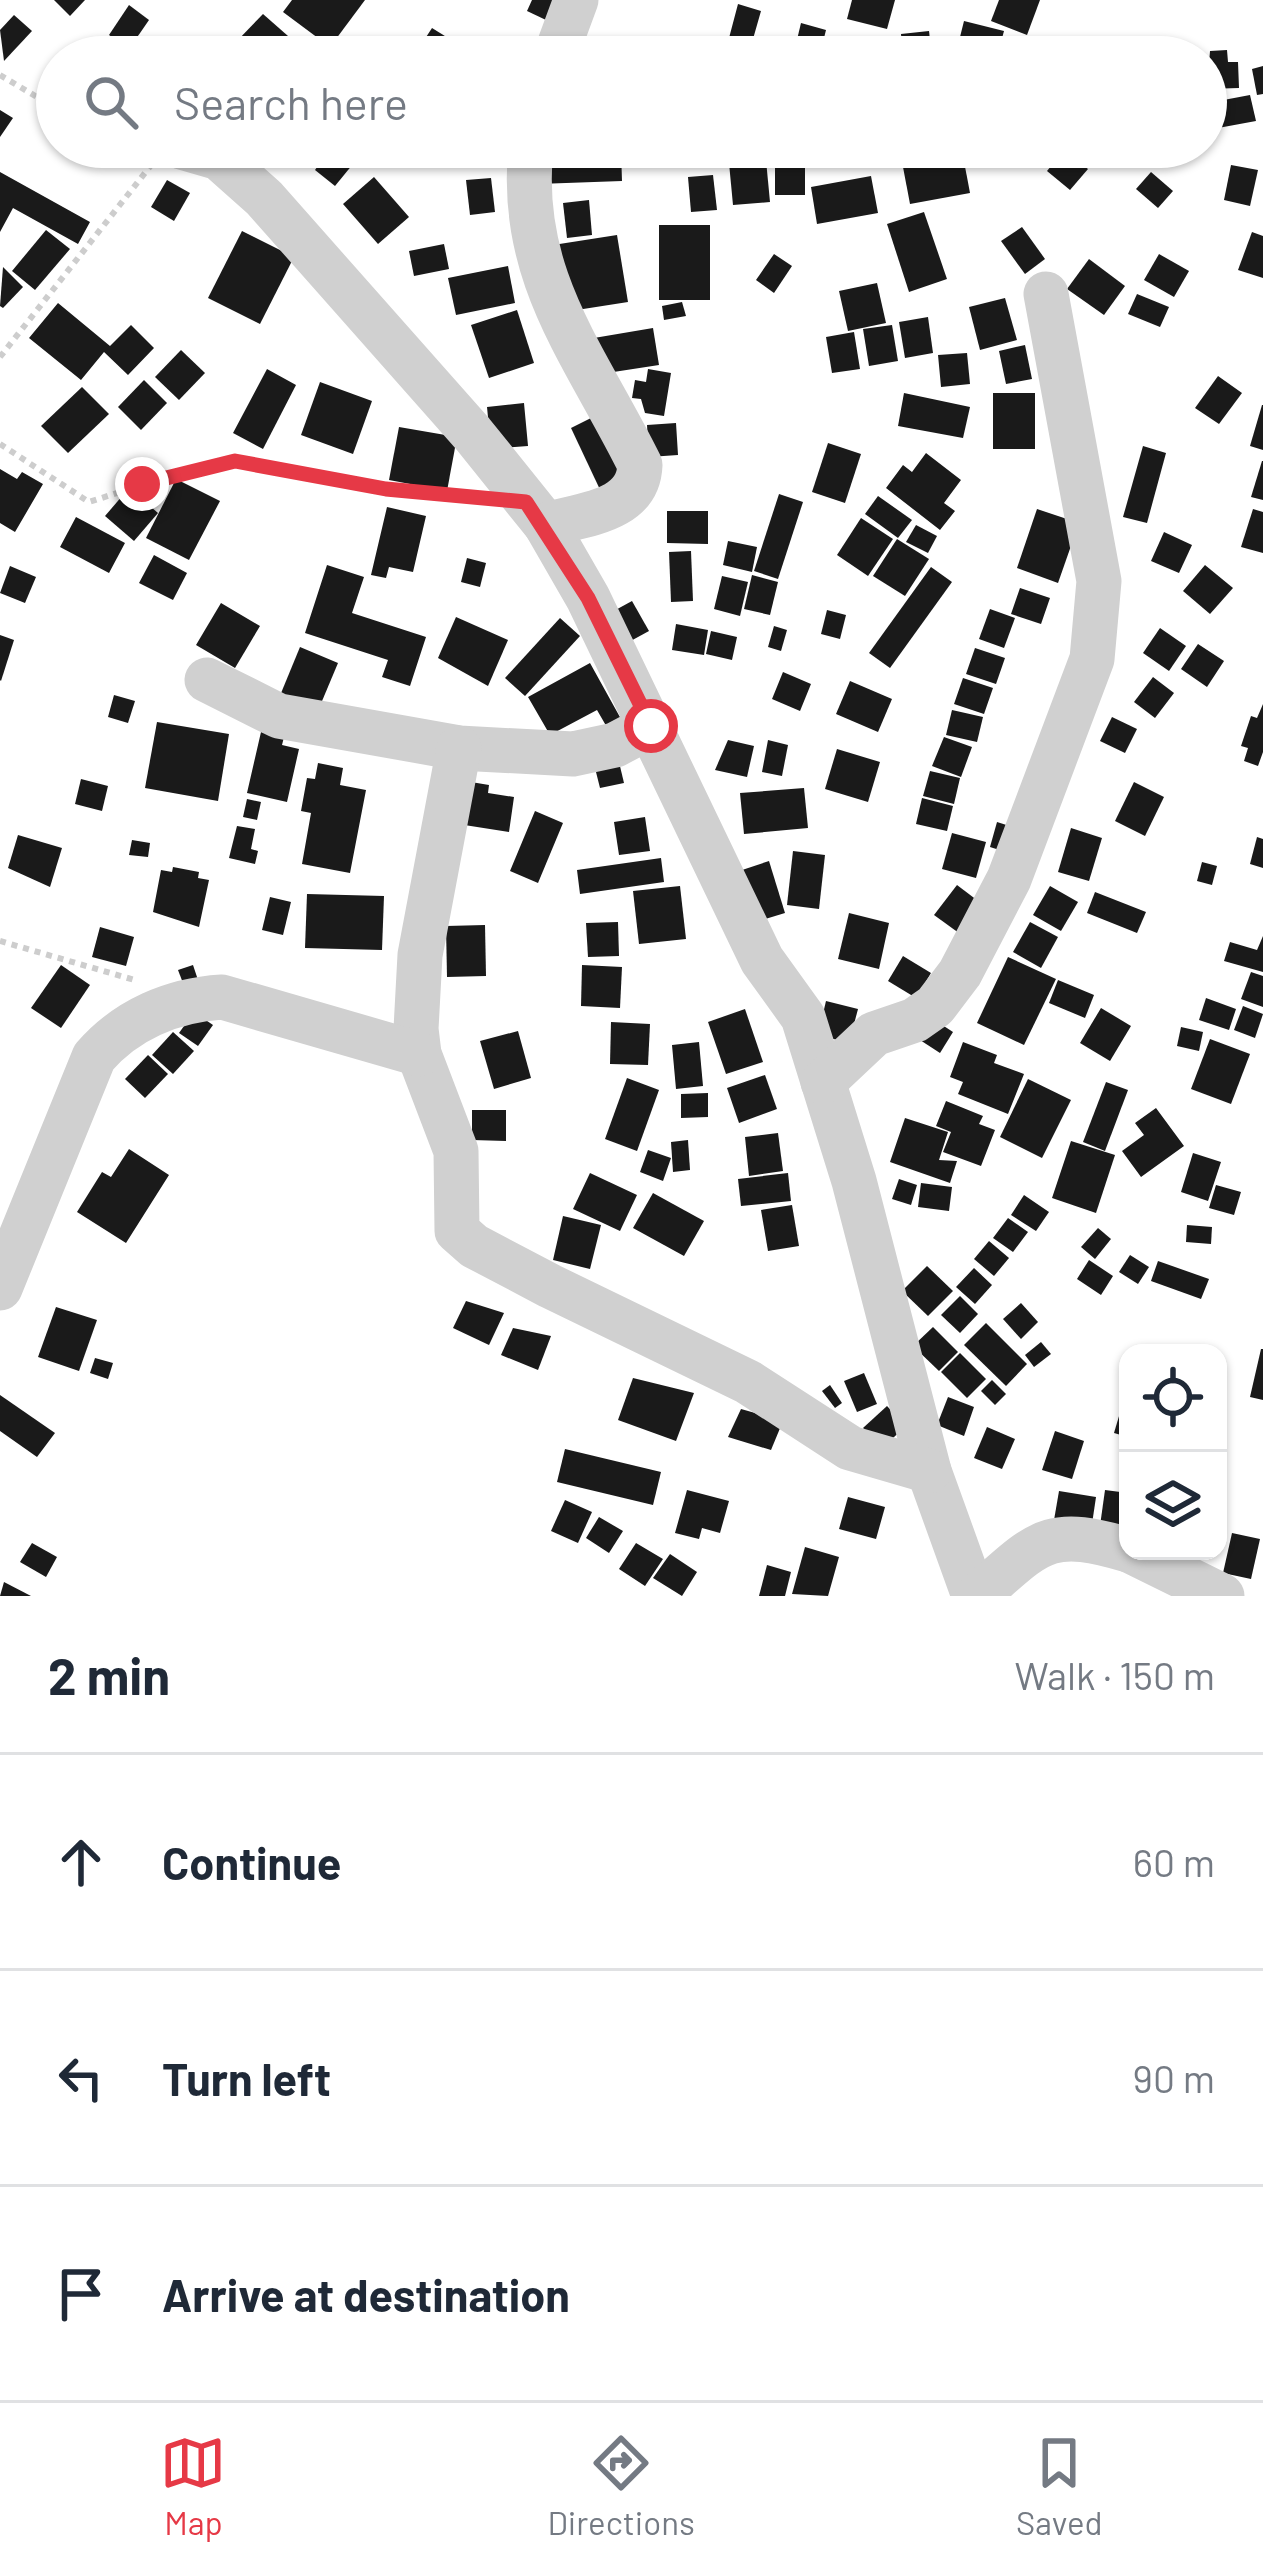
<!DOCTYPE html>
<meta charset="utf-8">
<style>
:root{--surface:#fff;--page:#f6f6f7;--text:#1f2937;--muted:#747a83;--line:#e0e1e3;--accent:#e63946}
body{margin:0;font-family:Barlow,sans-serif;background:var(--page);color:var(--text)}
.controls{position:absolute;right:36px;bottom:36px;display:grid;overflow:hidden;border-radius:24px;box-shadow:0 3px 9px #0004}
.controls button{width:108px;height:108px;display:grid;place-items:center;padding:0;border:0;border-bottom:3px solid var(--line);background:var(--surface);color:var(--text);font:60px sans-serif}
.stop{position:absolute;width:36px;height:36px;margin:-27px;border:9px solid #e63946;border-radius:50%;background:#fff}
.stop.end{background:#e63946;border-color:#fff;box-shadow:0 3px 12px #0008}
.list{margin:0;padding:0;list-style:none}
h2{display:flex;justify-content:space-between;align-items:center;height:156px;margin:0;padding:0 48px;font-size:51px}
h2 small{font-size:39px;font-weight:400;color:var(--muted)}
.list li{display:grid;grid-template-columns:78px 1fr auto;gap:36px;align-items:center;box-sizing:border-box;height:216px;padding:0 48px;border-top:3px solid var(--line)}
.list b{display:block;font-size:45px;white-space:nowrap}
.list em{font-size:39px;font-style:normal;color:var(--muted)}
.icon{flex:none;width:66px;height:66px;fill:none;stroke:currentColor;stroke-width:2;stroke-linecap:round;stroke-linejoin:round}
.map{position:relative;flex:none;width:1263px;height:1596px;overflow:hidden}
.search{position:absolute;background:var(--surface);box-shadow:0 3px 9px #0004;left:36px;right:36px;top:36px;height:132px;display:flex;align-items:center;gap:30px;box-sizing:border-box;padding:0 42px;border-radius:66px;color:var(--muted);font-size:45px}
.sheet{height:804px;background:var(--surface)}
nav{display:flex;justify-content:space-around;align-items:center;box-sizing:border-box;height:168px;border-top:3px solid var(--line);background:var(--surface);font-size:33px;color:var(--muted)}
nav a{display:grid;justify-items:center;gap:6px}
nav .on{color:var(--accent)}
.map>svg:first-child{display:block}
</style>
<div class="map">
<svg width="1263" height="1596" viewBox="0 0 1263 1596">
<rect width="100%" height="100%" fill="#fff"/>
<g fill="#1a1a1a">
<path d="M54 0H85L70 16Z"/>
<path d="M292 0H365L330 47 283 12Z"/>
<path d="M532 0H554L546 20 527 11Z"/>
<path d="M852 0H895L887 29 847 19Z"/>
<path d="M999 0H1040L1027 35 991 21Z"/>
<path d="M738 4 761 11 753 39 748 57H724Z"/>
<path d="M129 5 149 20 129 49 109 35Z"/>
<path d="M263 14 288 36 268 57H253L236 42Z"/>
<path d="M14 15 32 31 4 61 0 30Z"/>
<path d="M964 21 1004 31 997 57H955Z"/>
<path d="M801 23 826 30 820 54 795 48Z"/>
<path d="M432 28 461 46 454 57H413Z"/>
<path d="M929 31 932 57H903L901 34Z"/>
<path d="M632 37 690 50 689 57H627Z"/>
<path d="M577 39 616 44 615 57H574Z"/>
<path d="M1227 50 1228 62H1238L1239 88 1207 89 1210 51Z"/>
<path d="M1263 66V94L1257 95 1252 69Z"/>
<path d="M1250 95 1256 121 1218 128 1213 102Z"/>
<path d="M0 110 13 118 0 137Z"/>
<path d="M331 147 353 164 335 186 315 170Z"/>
<path d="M621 150 622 181 538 184 537 153Z"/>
<path d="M1064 150 1088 169 1070 190 1047 171Z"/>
<path d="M963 156 970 193 910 204 903 167Z"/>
<path d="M766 160 770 202 733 205 729 163Z"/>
<rect x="775" y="163" width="30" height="32"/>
<path d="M1231 165 1258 170 1250 206 1224 200Z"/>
<path d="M0 172 90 222 78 244 13 208 0 232Z"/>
<path d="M1151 172 1173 191 1158 208 1136 189Z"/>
<path d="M713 175 717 210 691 212 688 177Z"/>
<path d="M871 176 878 213 817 224 811 187Z"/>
<path d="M374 177 409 217 378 244 343 204Z"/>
<path d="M491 178 495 212 470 215 466 180Z"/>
<path d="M167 180 190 193 174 221 151 207Z"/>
<path d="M589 200 592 235 567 238 563 203Z"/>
<path d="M924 212 947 279 909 292 887 224Z"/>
<rect x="659" y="225" width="51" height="75"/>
<path d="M1022 227 1045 259 1025 274 1001 241Z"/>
<path d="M46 230 70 249 35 290 12 271Z"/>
<path d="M242 231 294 257 260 324 208 298Z"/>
<path d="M1252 232 1263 236V278L1238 270Z"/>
<path d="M617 235 628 302 564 312 553 245Z"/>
<path d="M444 244 449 269 414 276 409 251Z"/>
<path d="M774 254 792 266 774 293 756 280Z"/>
<path d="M1159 254 1189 271 1174 297 1144 280Z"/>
<path d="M1089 259 1125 286 1104 315 1067 289Z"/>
<path d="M508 266 515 303 456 315 448 278Z"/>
<path d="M3 267 23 287 3 308 0 306Z"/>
<path d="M877 283 886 323 848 331 839 291Z"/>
<path d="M1137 294 1169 307 1160 327 1128 314Z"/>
<path d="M1005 298 1017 340 980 350 969 307Z"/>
<path d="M682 302 686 316 664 320 662 306Z"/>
<path d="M58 303 110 346 131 325 154 348 128 375 104 352 81 380 29 338Z"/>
<path d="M517 310 534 363 489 378 471 325Z"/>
<path d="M928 317 933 353 905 358 899 322Z"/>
<path d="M892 325 898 361 869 366 863 329Z"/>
<path d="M653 328 659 365 594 375 588 339Z"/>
<path d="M854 332 860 369 832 373 826 337Z"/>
<path d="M1025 345 1032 379 1006 384 999 351Z"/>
<path d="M181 350 205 373 179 400 155 377Z"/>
<path d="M967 353 970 384 941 387 938 355Z"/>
<path d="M267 369 296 385 263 449 233 433Z"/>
<path d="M648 369 671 373 664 416 645 413 641 399 632 398 635 380 646 382Z"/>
<path d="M1218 376 1242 393 1219 424 1195 408Z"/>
<path d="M144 380 167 403 141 430 118 407Z"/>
<path d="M320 382 372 401 353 454 301 435Z"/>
<path d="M82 387 109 414 68 453 41 426Z"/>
<path d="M904 393 970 407 963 438 898 426Z"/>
<rect x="993" y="393" width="42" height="56"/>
<path d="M524 403 528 446 491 449 487 407Z"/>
<path d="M1262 405H1263V450L1250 446Z"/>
<path d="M595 416 628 485 603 496 571 428Z"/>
<path d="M676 423 678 455 649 457 647 425Z"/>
<path d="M399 427 457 437 447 491 389 480Z"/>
<path d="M828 443 861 454 845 503 812 492Z"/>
<path d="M1143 446 1166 453 1147 523 1123 517Z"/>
<path d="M926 453 961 480 944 503 955 511 940 530 886 488 903 465 912 472Z"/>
<path d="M1262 461H1263V500L1251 497Z"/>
<path d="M0 469 17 479 22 472 43 484 15 532 0 523Z"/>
<path d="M176 479 220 501 189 560 146 538Z"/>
<path d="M129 488 158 513 134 541 105 516Z"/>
<path d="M779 494 803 502 778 579 754 571Z"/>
<path d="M878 496 912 520 898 538 865 514Z"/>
<path d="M387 507 426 516 413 572 389 567 386 578 371 575Z"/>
<path d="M1037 509 1079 523 1058 583 1017 568Z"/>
<path d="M1253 509 1263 512V553L1241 547Z"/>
<path d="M667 511H708V544L667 543Z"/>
<path d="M76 517 125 543 109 573 60 547Z"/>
<path d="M861 518 893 539 868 576 837 555Z"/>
<path d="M916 525 937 536 928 553 906 542Z"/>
<path d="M1164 532 1192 545 1179 573 1151 561Z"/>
<path d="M897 539 929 559 905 596 873 576Z"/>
<path d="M728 541 757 547 752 572 723 565Z"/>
<path d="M691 551 693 601 671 602 669 552Z"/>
<path d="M154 555 187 573 173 600 139 583Z"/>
<path d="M467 558 486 563 480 587 461 582Z"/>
<path d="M327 565 364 577 352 613 426 637 410 686 382 677 388 660 305 633Z"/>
<path d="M1205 565 1233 588 1210 614 1183 591Z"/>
<path d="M10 566 36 577 25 603 0 593Z"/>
<path d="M931 567 952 582 890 668 869 653Z"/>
<path d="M752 575 778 582 770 615 744 609Z"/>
<path d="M722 576 748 582 740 616 714 609Z"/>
<path d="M1020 588 1050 598 1041 624 1011 614Z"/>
<path d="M632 601 649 631 616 649 599 619Z"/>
<path d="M221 603 260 626 235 668 196 645Z"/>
<path d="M990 609 1015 618 1004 648 979 639Z"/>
<path d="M827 610 846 615 840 639 821 634Z"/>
<path d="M456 617 508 640 488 686 438 658Z"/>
<path d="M560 618 580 636 525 696 505 678Z"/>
<path d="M676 624 708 630 704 655 672 650Z"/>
<path d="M774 626 787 630 781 651 768 647Z"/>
<path d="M1160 628 1186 646 1169 671 1143 653Z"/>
<path d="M711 631 737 637 732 660 706 654Z"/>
<path d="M0 635 14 640 1 681 0 680Z"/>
<path d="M1198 644 1224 661 1207 687 1181 669Z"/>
<path d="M300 647 338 663 317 713 279 698Z"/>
<path d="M975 648 1005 658 996 684 966 674Z"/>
<path d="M590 663 626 728 612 736 597 710 550 735 528 697Z"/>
<path d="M783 672 811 684 800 711 772 699Z"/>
<path d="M1153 677 1174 693 1155 718 1134 702Z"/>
<path d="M963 678 993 688 984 714 954 704Z"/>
<path d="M850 681 892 699 878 732 836 714Z"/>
<path d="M114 695 135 701 128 723 108 717Z"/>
<path d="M1263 704V752L1258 766 1244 761 1248 748 1241 746 1251 716 1257 718Z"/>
<path d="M952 710 983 717 977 742 946 735Z"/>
<path d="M1112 717 1137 729 1125 753 1100 741Z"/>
<path d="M157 722 229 734 218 801 145 788Z"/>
<path d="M261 732 284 737 282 745 299 749 287 802 247 793Z"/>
<path d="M944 737 972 747 961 777 932 766Z"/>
<path d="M728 740 754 746 747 777 715 770Z"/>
<path d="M768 740 788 745 782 776 762 772Z"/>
<path d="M837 749 880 762 868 802 825 789Z"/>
<path d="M619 762 624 783 600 788 595 768Z"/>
<path d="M318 763 343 768 340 785 366 790 350 873 302 864 311 813 301 811 307 778 315 779Z"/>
<path d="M930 771 960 778 954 804 923 796Z"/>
<path d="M81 779 108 786 102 811 75 804Z"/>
<path d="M465 781 489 785 488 793 514 797 509 832 458 824Z"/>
<path d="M1134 782 1164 797 1145 836 1115 821Z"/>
<path d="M804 788 808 828 744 834 740 793Z"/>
<path d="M922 798 953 806 947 831 916 824Z"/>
<path d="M247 799 261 802 257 820 243 817Z"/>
<path d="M535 811 563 823 538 883 510 871Z"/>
<path d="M645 817 650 851 619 855 614 822Z"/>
<path d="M997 822 1016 828 1012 854 990 847Z"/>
<path d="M237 826 255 829 251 849 258 851 255 864 229 858Z"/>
<path d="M1071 828 1102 838 1089 881 1058 872Z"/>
<path d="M952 833 986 842 976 878 942 869Z"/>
<path d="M18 835 62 848 50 887 8 868Z"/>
<path d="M1257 837 1263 839V868L1250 864Z"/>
<path d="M132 840 150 843 148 857 129 855Z"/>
<path d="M793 851 825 855 819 909 787 905Z"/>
<path d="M661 858 664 882 580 894 577 870Z"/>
<path d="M769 861 785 913 746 925 730 874Z"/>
<path d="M1202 862 1217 866 1212 885 1197 881Z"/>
<path d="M173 867 199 872 198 878 209 880 199 927 153 912 161 870 172 872Z"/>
<path d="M957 885 986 907 963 936 934 915Z"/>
<path d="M680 886 686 939 639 944 633 891Z"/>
<path d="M1050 886 1078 902 1061 931 1033 915Z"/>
<path d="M1095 892 1146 912 1137 933 1087 913Z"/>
<path d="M307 894 384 896 382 950 305 948Z"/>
<path d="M270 897 291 902 283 935 262 930Z"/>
<path d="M849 913 889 923 879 969 838 959Z"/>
<path d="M618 922 619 956 588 957 586 923Z"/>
<path d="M1030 922 1058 937 1041 968 1013 952Z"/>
<path d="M485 925 486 976 447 977 446 926Z"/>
<path d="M100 927 134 937 126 966 92 957Z"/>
<path d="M1263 936V972L1224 961 1230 942 1257 950Z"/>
<path d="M903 956 931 973 916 998 888 981Z"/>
<path d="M1008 957 1056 979 1024 1045 977 1023Z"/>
<path d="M61 965 90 985 61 1028 31 1008Z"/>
<path d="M193 965 200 986 186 991 178 970Z"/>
<path d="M582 965 622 967 620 1008 581 1006Z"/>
<path d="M1251 972 1263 976V1007L1241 999Z"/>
<path d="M1058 980 1094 995 1085 1018 1049 1003Z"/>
<path d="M1206 998 1236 1009 1229 1030 1199 1020Z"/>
<path d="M826 1001 858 1009 849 1043 818 1035Z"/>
<path d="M1243 1006 1263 1014 1255 1038 1234 1030Z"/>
<path d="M1101 1008 1131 1026 1110 1061 1080 1043Z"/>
<path d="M745 1009 763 1062 726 1074 708 1022Z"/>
<path d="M194 1012 213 1025 198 1046 179 1033Z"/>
<path d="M933 1019 953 1032 940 1053 920 1040Z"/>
<path d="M611 1022 650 1024 648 1065 610 1064Z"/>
<path d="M1181 1027 1203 1032 1199 1051 1177 1046Z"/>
<path d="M518 1031 531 1078 494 1089 480 1041Z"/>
<path d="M173 1032 194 1051 173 1074 152 1055Z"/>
<path d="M1210 1039 1250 1054 1231 1104 1191 1089Z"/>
<path d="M699 1042 703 1086 676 1089 672 1045Z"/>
<path d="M963 1042 997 1055 994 1063 1024 1074 1008 1114 958 1094 963 1082 950 1077Z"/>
<path d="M148 1055 168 1074 145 1098 125 1079Z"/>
<path d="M765 1075 777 1109 739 1123 727 1088Z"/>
<path d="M627 1078 659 1090 637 1151 605 1139Z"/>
<path d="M1028 1079 1071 1100 1042 1158 1000 1137Z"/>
<path d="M1106 1082 1128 1090 1105 1151 1083 1142Z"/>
<path d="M708 1093V1117L681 1118V1094Z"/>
<path d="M946 1101 983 1116 979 1124 995 1130 981 1166 943 1152 951 1132 936 1126Z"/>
<path d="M1156 1108 1184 1146 1141 1177 1122 1151 1144 1135 1135 1123Z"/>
<path d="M472 1110H506V1141L472 1140Z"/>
<path d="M905 1118 948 1132 939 1160 957 1161 950 1183 890 1162Z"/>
<path d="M778 1133 783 1171 749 1176 745 1137Z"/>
<path d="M688 1140 690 1170 673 1172 671 1142Z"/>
<path d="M1071 1141 1115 1155 1096 1213 1052 1198Z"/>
<path d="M129 1149 169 1175 126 1243 77 1212 102 1172 111 1177Z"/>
<path d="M648 1150 671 1158 663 1181 640 1172Z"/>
<path d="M1193 1153 1221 1162 1208 1201 1181 1192Z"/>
<path d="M590 1173 637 1195 620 1231 573 1209Z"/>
<path d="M788 1173 791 1201 741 1206 738 1179Z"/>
<path d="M899 1179 917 1185 911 1205 892 1199Z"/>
<path d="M921 1183 952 1187 949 1211 918 1207Z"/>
<path d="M1216 1185 1241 1192 1234 1215 1209 1208Z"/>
<path d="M653 1193 704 1221 684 1256 633 1228Z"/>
<path d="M1024 1195 1049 1212 1036 1231 1011 1215Z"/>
<path d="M792 1205 799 1246 768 1251 761 1210Z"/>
<path d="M563 1216 601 1225 590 1269 553 1260Z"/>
<path d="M1008 1218 1028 1232 1013 1252 993 1238Z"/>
<path d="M1187 1225 1212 1227 1211 1244 1186 1242Z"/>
<path d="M1098 1228 1111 1239 1095 1259 1081 1247Z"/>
<path d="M989 1241 1009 1258 994 1276 974 1259Z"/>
<path d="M1130 1255 1149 1267 1138 1284 1119 1272Z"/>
<path d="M1089 1260 1113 1276 1101 1295 1077 1279Z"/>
<path d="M1158 1261 1209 1279 1201 1299 1151 1281Z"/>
<path d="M927 1266 953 1291 928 1316 902 1291Z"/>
<path d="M974 1268 992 1285 975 1304 956 1287Z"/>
<path d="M960 1296 978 1314 960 1333 941 1315Z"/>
<path d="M466 1301 504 1313 489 1345 453 1328Z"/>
<path d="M1021 1303 1038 1322 1021 1339 1003 1319Z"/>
<path d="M56 1307 97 1320 79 1371 38 1357Z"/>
<path d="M986 1323 1027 1364 1006 1386 964 1345Z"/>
<path d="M933 1327 958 1352 939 1371 913 1346Z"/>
<path d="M513 1328 551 1336 538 1370 501 1355Z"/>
<path d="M1041 1342 1051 1354 1034 1367 1025 1355Z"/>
<path d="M1261 1349H1263V1400L1250 1397Z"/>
<path d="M960 1353 986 1379 967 1398 941 1372Z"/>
<path d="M95 1358 113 1363 108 1379 90 1373Z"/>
<path d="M864 1373 877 1404 857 1412 844 1381Z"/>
<path d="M633 1378 694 1393 676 1441 618 1420Z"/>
<path d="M992 1380 1006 1394 995 1405 981 1391Z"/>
<path d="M830 1385 842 1403 835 1408 822 1391Z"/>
<path d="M0 1395 55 1433 37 1457 0 1431Z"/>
<path d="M948 1397 974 1407 964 1436 937 1425Z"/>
<path d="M887 1406 906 1426 881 1449 863 1428Z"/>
<path d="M1122 1406 1128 1408V1437L1114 1433Z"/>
<path d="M741 1409 783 1421 771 1450 728 1437Z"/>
<path d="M987 1427 1015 1439 1002 1469 974 1458Z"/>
<path d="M1055 1431 1084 1441 1072 1479 1042 1470Z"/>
<path d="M565 1449 661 1472 653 1505 557 1482Z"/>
<path d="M687 1490 729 1501 720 1533 702 1528 699 1539 675 1533Z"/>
<path d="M1105 1490 1128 1493V1537L1099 1533Z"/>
<path d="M1059 1491 1096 1497 1092 1524 1053 1526Z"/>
<path d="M848 1497 885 1507 876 1539 839 1529Z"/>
<path d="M565 1500 592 1512 578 1543 551 1531Z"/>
<path d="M599 1517 623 1531 609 1553 586 1538Z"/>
<path d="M1232 1533 1260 1539 1251 1579 1223 1573Z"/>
<path d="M32 1543 57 1557 46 1577 20 1562Z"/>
<path d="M636 1543 663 1559 645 1586 619 1569Z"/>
<path d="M805 1547 839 1557 828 1596 792 1594Z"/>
<path d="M670 1554 697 1572 682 1596 653 1578Z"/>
<path d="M767 1565 791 1572 785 1596H759Z"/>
<path d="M4 1582 31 1596H0Z"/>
</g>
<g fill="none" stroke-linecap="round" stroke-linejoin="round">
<g stroke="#cdcdcd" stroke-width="6" stroke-dasharray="6 6" stroke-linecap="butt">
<path d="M0 75 57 109"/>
<path d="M0 357 152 164"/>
<path d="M0 444 89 502 213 462 235 461 386 489 479 498"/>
<path d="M0 941 138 981"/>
</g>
<g stroke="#d0d0d0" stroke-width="45">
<path d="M555 57 576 0"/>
<path d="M181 147 219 158 264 198 472 433 546 525 588 598 762 960 803 1017 854 1181 929 1471 974 1596"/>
<path d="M531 147C517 277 587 357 640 465 638 512 583 514 546 525"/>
<path d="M207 680 279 716 459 748 573 754 615 745 651 726"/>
<path d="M459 748 420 955 416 1029 419 1054 456 1151 457 1231 474 1246 550 1286 748 1382 850 1448 929 1471"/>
<path d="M823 1082 874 1034 915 1020 935 1006 960 973 1009 879 1092 659 1099 581 1046 294"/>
<path d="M0 1288 94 1057C126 1020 172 1000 222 997L419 1054"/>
<path d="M1131 1551 1222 1596"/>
<path d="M977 1596C1038 1543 1046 1525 1128 1550"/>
</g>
</g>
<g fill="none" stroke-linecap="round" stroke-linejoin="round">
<path stroke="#e63946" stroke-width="15" d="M142 484 235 461 386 489 526 502 588 598 651 726"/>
</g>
</svg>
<div class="controls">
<button><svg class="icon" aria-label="locate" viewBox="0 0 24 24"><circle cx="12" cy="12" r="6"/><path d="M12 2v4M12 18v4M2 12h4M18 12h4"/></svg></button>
<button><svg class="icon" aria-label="layers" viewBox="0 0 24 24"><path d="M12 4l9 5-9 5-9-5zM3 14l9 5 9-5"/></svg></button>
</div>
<div class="stop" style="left:651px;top:726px"></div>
<div class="stop end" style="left:142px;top:484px"></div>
<div class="search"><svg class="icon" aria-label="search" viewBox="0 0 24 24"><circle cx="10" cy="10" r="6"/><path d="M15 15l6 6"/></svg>Search here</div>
</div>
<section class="sheet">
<h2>2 min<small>Walk · 150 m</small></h2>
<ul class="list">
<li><svg class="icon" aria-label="ahead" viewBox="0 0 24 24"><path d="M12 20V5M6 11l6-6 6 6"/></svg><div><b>Continue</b></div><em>60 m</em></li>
<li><svg class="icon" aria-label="left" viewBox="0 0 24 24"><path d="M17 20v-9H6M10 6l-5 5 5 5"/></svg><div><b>Turn left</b></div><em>90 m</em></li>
<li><svg class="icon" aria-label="arrive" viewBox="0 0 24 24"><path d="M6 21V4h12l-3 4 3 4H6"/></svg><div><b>Arrive at destination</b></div></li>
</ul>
</section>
<nav>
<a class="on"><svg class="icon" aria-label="map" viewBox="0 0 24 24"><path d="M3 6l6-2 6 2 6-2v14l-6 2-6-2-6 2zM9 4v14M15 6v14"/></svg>Map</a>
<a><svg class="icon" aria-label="directions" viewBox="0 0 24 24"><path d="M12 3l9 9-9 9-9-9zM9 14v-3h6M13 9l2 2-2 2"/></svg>Directions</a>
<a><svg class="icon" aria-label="saved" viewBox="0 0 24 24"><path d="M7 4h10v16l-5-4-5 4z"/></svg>Saved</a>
</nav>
